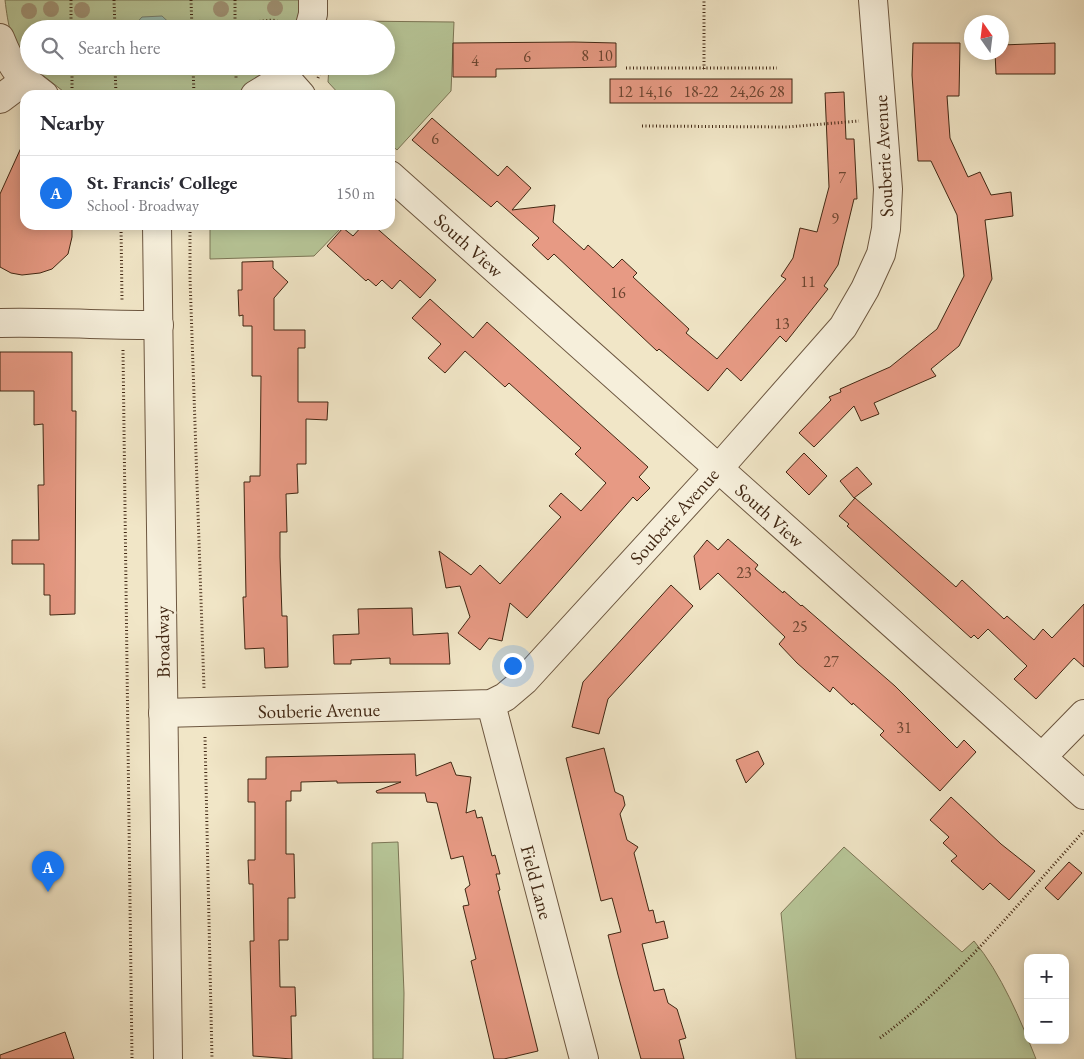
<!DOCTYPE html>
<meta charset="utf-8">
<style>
:root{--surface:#fff;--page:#f7f7f7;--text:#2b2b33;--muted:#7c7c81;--line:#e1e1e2;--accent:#1a73e8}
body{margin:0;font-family:"EB Garamond",serif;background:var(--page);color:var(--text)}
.controls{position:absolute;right:15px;bottom:15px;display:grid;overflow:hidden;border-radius:10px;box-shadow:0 2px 12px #0003}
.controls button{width:45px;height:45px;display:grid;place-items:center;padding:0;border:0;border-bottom:1px solid var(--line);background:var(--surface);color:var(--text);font:25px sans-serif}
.compass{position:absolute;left:964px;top:15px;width:45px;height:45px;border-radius:50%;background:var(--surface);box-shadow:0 2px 12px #0003;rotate:346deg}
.you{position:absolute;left:512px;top:665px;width:18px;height:18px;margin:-12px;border:4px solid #fff;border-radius:50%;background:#1a73e8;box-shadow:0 0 0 8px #1a73e833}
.badge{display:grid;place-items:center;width:32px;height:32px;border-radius:50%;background:var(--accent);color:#fff;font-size:16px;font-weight:700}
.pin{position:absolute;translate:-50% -41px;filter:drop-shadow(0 1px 2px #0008)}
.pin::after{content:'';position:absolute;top:26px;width:18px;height:15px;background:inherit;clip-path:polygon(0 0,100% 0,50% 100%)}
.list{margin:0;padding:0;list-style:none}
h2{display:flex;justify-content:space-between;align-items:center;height:65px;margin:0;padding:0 20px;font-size:21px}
h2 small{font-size:16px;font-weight:400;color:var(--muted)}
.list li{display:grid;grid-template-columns:32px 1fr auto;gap:15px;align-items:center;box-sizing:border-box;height:75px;padding:0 20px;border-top:1px solid var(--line)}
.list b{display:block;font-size:19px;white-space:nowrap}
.list p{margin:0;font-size:16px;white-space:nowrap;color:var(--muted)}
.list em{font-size:16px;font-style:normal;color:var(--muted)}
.icon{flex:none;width:28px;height:28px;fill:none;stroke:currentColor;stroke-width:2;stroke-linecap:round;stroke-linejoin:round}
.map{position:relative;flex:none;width:1084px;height:1059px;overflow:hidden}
.search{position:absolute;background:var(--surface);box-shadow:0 2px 12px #0003;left:20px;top:20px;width:375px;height:55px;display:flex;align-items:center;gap:12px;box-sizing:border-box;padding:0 18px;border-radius:28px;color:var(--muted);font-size:19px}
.panel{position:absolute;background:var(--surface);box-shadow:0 2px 12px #0003;left:20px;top:90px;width:375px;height:140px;border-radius:15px}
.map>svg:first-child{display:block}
</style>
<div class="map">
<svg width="1084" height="1059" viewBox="0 0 1084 1059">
<rect width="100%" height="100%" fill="#f1e6c7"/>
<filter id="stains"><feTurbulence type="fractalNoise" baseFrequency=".004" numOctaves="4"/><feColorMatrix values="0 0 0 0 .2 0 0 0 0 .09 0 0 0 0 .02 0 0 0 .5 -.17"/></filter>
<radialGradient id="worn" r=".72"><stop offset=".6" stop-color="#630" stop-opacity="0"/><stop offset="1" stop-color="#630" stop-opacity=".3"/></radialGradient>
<g fill="#b7c698" stroke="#7c7656">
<path d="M5 0H301L297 29H29V64C11 45 8 25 5 0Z"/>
<path d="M346 21 454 22 451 91 397 150 390 144V95H340L328 82 329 66H386V29H340Z"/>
<path d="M31 66H275L234 95H68Z"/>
<path d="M210 225H344L314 256 210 259Z"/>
<path d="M398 842 404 993 403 1059H373L372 843Z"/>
<path d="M844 847 962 952 974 941C1001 973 1021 1021 1036 1059H796L781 913Z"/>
</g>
<path fill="#9bc0b4" stroke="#778374" d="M162 16 176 29H131L142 17Z"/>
<g fill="#e79a84" stroke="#412713">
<path d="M574 42 616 43V67L496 69V77H453V43Z"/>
<path d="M913 43H960L959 96H947L950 138 968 177 980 172 991 195 1011 192 1013 216 985 220 992 279 959 346 931 369 936 376 874 403 879 414 861 421 854 406 814 447 799 433 831 400 829 397 841 392 840 389 890 367 937 329 964 276 957 215 931 161H918L912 75Z"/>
<path d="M1055 43V74H996L995 52H1002V45Z"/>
<rect x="610" y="79" width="182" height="24"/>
<path d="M844 92 846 139H854L857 199H854L838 265 824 286 828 289 786 342 780 336 741 381 727 368 708 391 659 349 657 351 554 254 548 260 532 245 539 238 497 201 491 207 412 140 432 118 498 176 507 166 531 188 512 210 555 205 553 222 584 250 588 245 613 268 622 259 637 273 633 277 689 329 686 333 717 359 786 279 781 276 793 258 800 228 817 232 829 187 825 93Z"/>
<path d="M25 139V225H72V237L68 254 52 269 40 273 22 275 11 273 0 267V194Z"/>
<path d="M363 225H373L436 280 420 298 400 280 392 289 382 280 376 286 368 279 366 281 327 246 343 228 353 236Z"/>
<path d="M273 261V268L288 282 274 298V330H305V348H298V402H328L327 420 306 419V464H297L298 493 286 494 287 532H280V557L282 616H287L288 667 265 668 264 648 245 649 243 597H246L244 482H250V476H260L261 376H252V326H243V315L239 316 238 290H242V262Z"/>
<path d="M430 299 473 338 487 322 648 467 639 477 650 488 637 501 633 497 527 618 510 603 502 641 489 638 480 650 458 633 470 617 460 586 446 588 439 551 471 575 480 565 500 584 561 517 549 506 561 493 581 511 606 483 575 454 581 448 509 383 505 387 465 351 445 373 428 358 441 344 412 318Z"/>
<path d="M0 352H72V411H76L75 614 50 615V595H44V564H12V540H39L38 485H44L43 424 34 425V391H0Z"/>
<path d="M804 453 827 476 809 495 786 472Z"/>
<path d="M857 467 872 484 854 498 840 481Z"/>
<path d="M855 498 956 587 962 580 1004 619 1007 616 1034 640 1043 629 1052 638 1084 604V667L1074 658 1036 699 1014 679 1027 666 988 629 978 639 974 635 971 638 847 526 849 524 839 516Z"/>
<path d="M728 539 758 565 755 569 783 593 784 591 801 606 802 605 895 686 957 748 964 740 976 752 940 791 880 735 884 731 853 703 852 705 833 687 830 692 797 663 779 644 785 637 718 573 700 590 694 556 707 540 718 550Z"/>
<path d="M671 585 693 606 608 699 599 734 572 727 583 682Z"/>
<path d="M412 608 413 635 448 633 450 664H390V658L351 660V664H334L333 635 359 634 358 609Z"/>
<path d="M604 748 615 792 623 796 625 805 620 814 627 840 638 847 634 853 649 911 653 910 656 923 664 921 668 938 642 944 654 991 664 989 668 1003 677 1009 686 1038 679 1040 684 1059H641L618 975 608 935 621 932 612 898 601 901 566 758Z"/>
<path d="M758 751 764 764 746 783 736 760Z"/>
<path d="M415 754 416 776 451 762 456 775 471 777 466 813 475 810 477 818 482 817 492 856 495 855 500 874H496L500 890 498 891 538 1051 504 1059H494L471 961 476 959 463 906 469 905 465 889 470 885 463 856 451 859 437 803 427 802 425 793H377L376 791 401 782 337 783V781L301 782V791H291V801H286V854H294L295 898H288V940H279L280 987H295L296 1016H291L292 1059 253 1056 250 941H254L253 884H249L248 860H255V802H248V779H266V757Z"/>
<path d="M951 797 1001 844 1035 871 1009 900 990 883 983 890 951 861 957 856 943 843 949 837 930 820Z"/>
<path d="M1069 862 1082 873 1058 900 1045 888Z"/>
<path d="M65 1032 74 1059H0V1055Z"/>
</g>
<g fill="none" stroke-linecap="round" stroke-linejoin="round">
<defs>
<g id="minor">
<path d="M309 29 313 14V0"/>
<path d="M0 38C12 68 18 76 44 95"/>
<path d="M285 77 301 95"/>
<path d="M255 95 285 77 290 66"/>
<path d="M0 99 24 81"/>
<path d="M390 175 1084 795"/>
<path d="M157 225 168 1059"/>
<path d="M0 323C53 322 105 325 159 325"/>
<path d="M491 704 584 1059"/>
<path d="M163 713 491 704 505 697 525 680 718 469 843 327 865 289 881 254 886 229 888 189 873 0"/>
<path d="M1042 757 1084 714"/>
</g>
</defs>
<use href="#minor" stroke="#6d5740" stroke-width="30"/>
<g stroke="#412713" stroke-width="3" stroke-dasharray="1 2.5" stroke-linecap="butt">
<path d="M71 0V29"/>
<path d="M114 0 115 29"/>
<path d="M191 0 192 29"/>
<path d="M235 0V29"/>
<path d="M235 24 273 20 286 24"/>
<path d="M48 29 71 28"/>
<path d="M72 66V95"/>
<path d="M115 66 116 95"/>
<path d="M193 66 194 95"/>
<path d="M236 66V78"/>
<path d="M626 68H777"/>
<path d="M704 69V0"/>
<path d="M318 78 323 66"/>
<path d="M642 126 787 127 859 121"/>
<path d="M121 225 122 301"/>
<path d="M190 225V278L204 688"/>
<path d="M123 350 132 1059"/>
<path d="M205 737 212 1059"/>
<path d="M880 1038C957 981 1019 902 1084 831"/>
</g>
<use href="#minor" stroke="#f6efdb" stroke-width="28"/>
</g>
<g fill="#a09376">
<circle cx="275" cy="8" r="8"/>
<circle cx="51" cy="9" r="8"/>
<circle cx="221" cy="9" r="8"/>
<circle cx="82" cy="10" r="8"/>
<circle cx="29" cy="11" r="8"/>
</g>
<g text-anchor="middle" stroke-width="5" stroke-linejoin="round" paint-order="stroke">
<g font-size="16" fill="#6a442f">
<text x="585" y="61">8</text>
<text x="605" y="61">10</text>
<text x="527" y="62">6</text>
<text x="475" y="66">4</text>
<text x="625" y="97">12</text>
<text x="655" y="97">14,16</text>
<text x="701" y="97">18-22</text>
<text x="747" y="97">24,26</text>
<text x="777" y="97">28</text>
<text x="435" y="144">6</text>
<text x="842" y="183">7</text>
<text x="835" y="224">9</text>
<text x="808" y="287">11</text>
<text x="618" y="298">16</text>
<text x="782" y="329">13</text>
<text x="744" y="578">23</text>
<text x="800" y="632">25</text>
<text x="831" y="667">27</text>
<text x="904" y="733">31</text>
</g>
<g font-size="19" fill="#412713" stroke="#f6efdb">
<text transform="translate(883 156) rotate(-93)" y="7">Souberie Avenue</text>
<text transform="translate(469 245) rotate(42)" y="7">South View</text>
<text transform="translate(770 515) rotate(42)" y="7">South View</text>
<text transform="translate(674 516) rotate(-48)" y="7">Souberie Avenue</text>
<text transform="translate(162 642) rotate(-91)" y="7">Broadway</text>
<text transform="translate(319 710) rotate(-1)" y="7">Souberie Avenue</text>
<text transform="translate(537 882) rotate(75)" y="7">Field Lane</text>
</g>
</g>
<rect width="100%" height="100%" filter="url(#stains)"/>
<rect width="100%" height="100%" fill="url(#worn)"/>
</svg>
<div class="controls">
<button>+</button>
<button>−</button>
</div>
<svg class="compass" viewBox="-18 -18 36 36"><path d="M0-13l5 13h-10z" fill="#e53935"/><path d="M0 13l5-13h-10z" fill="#7c7c81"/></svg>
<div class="you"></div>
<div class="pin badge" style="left:48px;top:892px">A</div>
<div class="search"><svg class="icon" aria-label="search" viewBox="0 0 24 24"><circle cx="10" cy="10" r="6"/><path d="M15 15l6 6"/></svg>Search here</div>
<section class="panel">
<h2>Nearby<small></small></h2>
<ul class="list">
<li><span class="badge">A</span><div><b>St. Francis' College</b><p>School · Broadway</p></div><em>150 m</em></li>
</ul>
</section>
</div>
